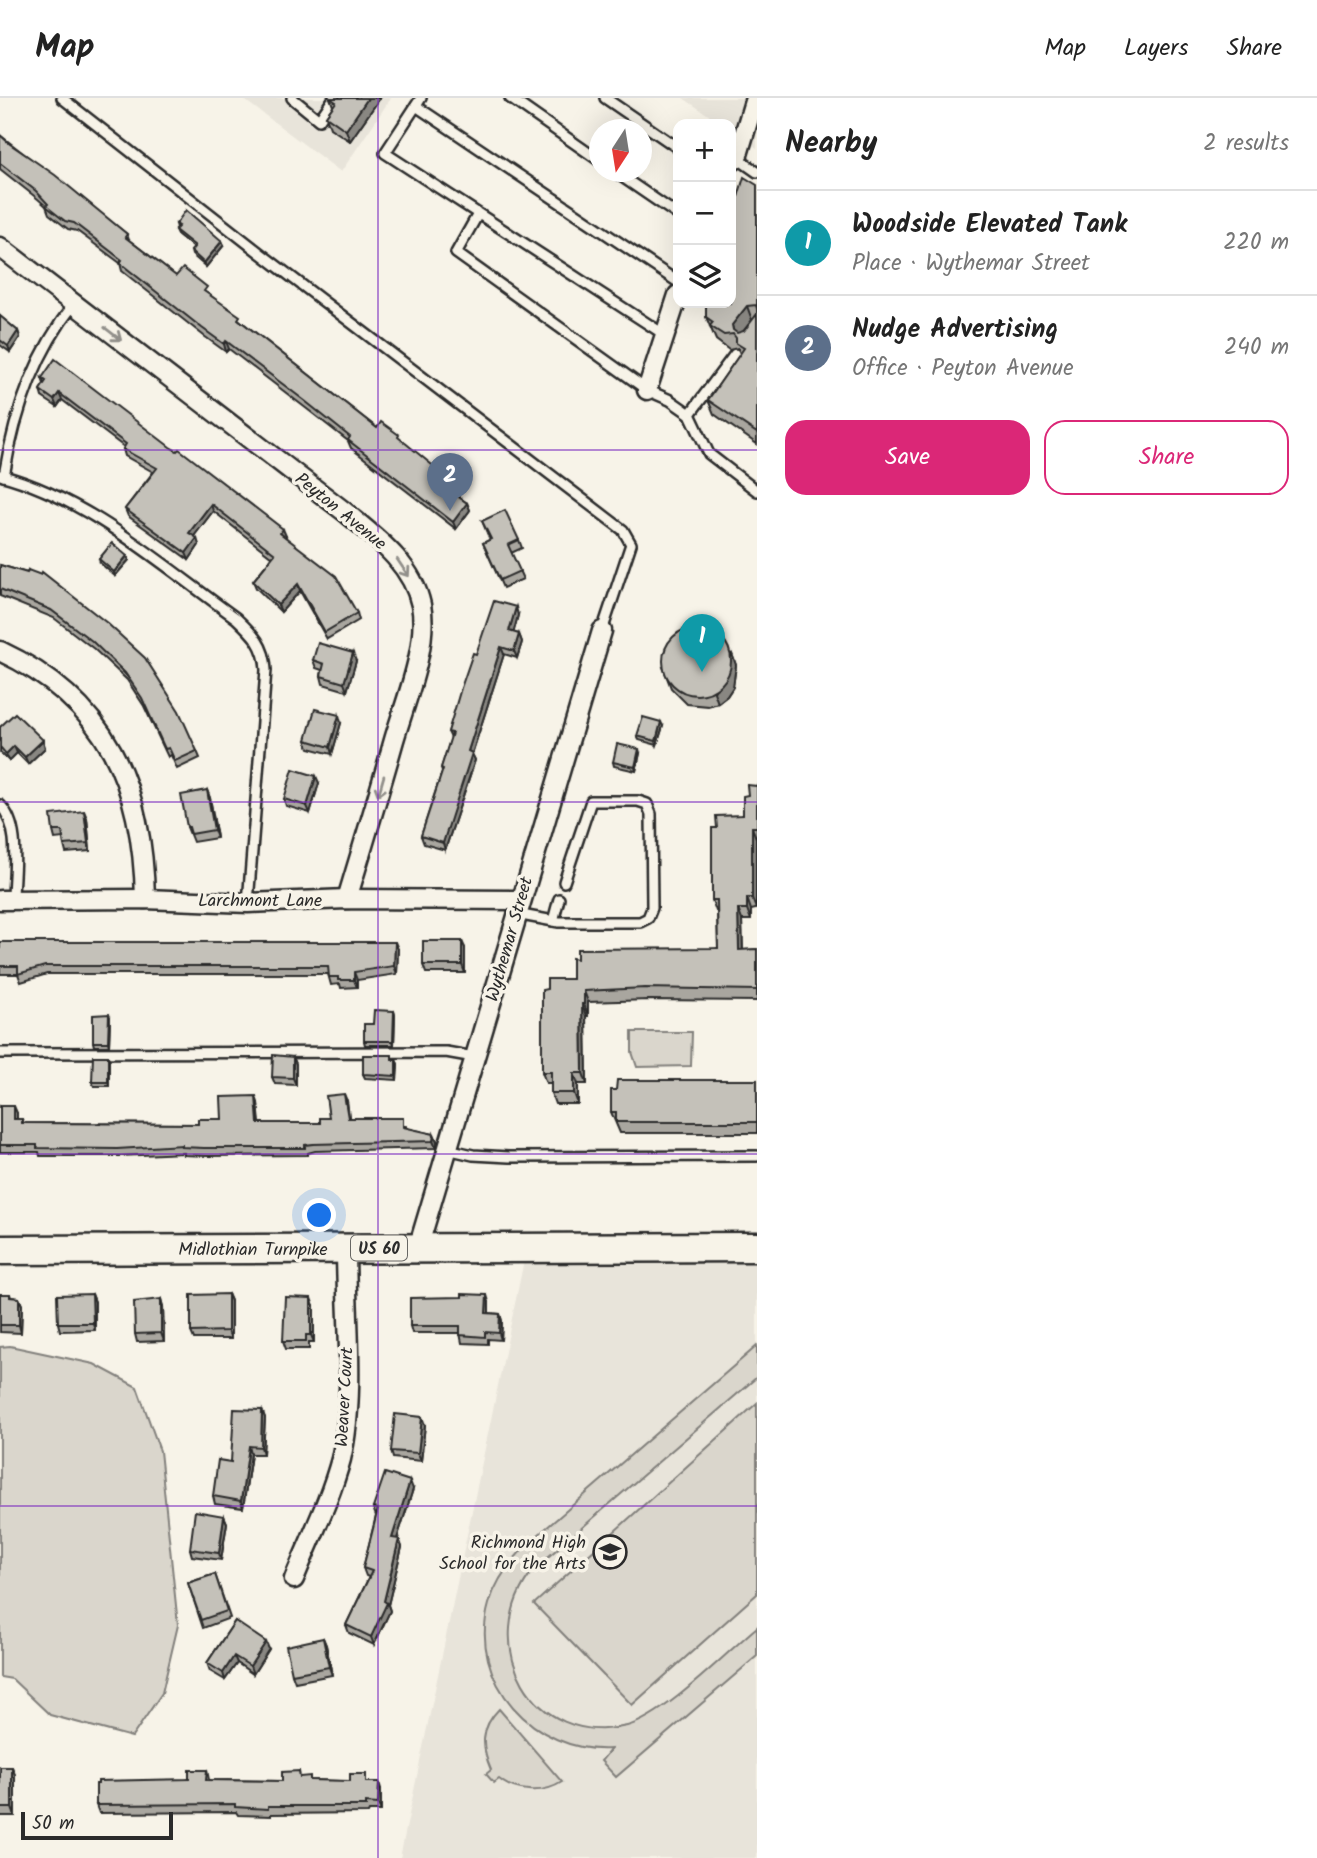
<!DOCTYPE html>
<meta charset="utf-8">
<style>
:root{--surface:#fff;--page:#f2f2f2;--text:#222;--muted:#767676;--line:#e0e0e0;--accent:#db2777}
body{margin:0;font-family:Kalam,sans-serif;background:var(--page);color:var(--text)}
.controls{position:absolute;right:21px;top:21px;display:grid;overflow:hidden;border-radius:14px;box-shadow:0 7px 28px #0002}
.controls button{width:63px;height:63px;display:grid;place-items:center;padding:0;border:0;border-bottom:2px solid var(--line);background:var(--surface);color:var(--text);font:35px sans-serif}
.compass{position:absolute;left:589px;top:21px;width:63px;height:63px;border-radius:50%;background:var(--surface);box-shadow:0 7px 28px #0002;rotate:192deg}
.scale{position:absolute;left:21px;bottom:18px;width:152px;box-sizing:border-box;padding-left:7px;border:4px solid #2b2b2b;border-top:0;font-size:19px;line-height:24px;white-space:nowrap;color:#2b2b2b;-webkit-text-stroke:5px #f7f3e8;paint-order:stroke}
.you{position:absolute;left:320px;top:1118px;width:24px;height:24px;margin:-18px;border:5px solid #fff;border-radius:50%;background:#1a73e8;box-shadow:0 0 0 10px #1a73e833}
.badge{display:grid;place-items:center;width:46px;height:46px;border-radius:50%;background:var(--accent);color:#fff;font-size:23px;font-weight:700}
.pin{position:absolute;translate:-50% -58px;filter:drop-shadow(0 2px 4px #0008)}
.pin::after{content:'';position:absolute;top:37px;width:24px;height:21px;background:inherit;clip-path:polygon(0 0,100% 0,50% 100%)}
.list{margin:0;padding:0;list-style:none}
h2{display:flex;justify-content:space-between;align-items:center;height:91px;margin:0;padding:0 28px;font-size:30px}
h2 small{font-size:23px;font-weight:400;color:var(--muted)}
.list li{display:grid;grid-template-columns:46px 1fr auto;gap:21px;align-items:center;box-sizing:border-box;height:105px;padding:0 28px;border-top:2px solid var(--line)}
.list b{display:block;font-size:26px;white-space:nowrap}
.list p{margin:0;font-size:23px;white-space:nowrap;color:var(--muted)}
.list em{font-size:23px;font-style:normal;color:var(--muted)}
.actions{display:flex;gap:14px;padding:21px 28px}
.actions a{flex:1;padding:16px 0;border:2px solid var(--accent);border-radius:21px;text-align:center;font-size:24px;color:var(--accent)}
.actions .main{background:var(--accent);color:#fff}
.icon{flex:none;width:38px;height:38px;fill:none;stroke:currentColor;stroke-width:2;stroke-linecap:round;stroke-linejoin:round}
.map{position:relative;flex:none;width:757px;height:1760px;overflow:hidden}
header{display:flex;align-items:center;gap:42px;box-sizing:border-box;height:98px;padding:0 35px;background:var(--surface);border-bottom:2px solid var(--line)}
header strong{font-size:33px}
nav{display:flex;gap:38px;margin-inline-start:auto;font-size:24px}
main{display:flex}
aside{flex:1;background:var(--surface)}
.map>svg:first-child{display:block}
</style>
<header>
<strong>Map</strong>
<nav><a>Map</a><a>Layers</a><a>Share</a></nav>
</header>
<main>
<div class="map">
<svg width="757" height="1760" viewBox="0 0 757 1760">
<rect width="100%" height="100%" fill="#f7f3e8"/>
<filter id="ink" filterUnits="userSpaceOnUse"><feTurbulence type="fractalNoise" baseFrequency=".0143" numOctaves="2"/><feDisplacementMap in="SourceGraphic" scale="14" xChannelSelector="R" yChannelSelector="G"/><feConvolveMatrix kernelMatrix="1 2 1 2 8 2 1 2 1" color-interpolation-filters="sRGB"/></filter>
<g filter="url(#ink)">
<g fill="#e8e4da">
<path d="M242 0H391L341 74Z"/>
<path d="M683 0H757V50L731 32V26H722Z"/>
<path d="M527 1148H757V1760H400Z"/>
</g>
<g fill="#dad6cc" stroke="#82807c" stroke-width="2">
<path d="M632 934H692L691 968 637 969 632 954Z"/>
<path d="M10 1248 94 1266 137 1289 160 1353 178 1527 162 1595 132 1639 50 1617 12 1581 0 1579V1249Z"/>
<path d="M757 1248V1279L534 1471C474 1545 533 1651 627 1628 664 1619 726 1555 757 1529V1558L616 1679 601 1663 611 1651C535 1656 467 1583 489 1506 496 1482 512 1461 530 1444Z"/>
<path d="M757 1305V1496L632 1607 534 1506Z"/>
<path d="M499 1611 562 1684C544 1696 516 1695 499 1681L494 1685 486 1676 491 1672C481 1649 480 1630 499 1611Z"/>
</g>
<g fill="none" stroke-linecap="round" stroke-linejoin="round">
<defs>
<g id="lane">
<path d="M62 0 260 155 623 432 631 446 602 533"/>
<path d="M292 0 319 22 334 0"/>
<path d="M421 0 385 55 665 237"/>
<path d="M510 0 600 63"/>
<path d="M605 0 678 50"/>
<path d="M416 8 678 184"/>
<path d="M737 60 757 74"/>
<path d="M615 74 678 117"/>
<path d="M478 116 456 155 647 292 670 302 690 316 709 356 757 393"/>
<path d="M690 316 735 256"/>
<path d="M0 377C90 401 162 467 236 520 253 536 265 547 266 572L248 805"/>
<path d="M4 378C14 317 35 255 74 206"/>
<path d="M0 707C22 729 13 773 13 802"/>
<path d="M516 816 559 824H640L648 820 652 810 651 716 647 706 638 703H591L564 784"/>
<path d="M553 823 559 801"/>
<path d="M0 955 446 954 474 959"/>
<path d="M447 1051 473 1057 509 1059 757 1058"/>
</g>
<g id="street">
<path d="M731 64 737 60 755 0"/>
<path d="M0 149 345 414C375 439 412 465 421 507 429 547 405 604 394 642 379 695 363 748 347 801"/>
<path d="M647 292 678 197"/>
<path d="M0 553C107 603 143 687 145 801"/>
<path d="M0 802 145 801 248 805 347 801 520 802"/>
<path d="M418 1150 602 533"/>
<path d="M294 1481C310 1441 330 1402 341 1361 356 1297 346 1217 346 1151"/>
</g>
<path id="primary" d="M0 1152 757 1149"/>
</defs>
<use href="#lane" stroke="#2b2b2b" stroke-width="14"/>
<use href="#street" stroke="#2b2b2b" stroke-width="23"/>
<use href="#primary" stroke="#2b2b2b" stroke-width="33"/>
<use href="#lane" stroke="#f7f3e8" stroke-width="9"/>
<use href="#street" stroke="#f7f3e8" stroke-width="18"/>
<use href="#primary" stroke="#f7f3e8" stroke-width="28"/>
</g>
<g fill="#a9a69f" stroke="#2b2b2b" stroke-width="2">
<path d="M330 0H380L350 43 330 30 326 18 333 8Z"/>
<path d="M0 37 127 136 129 142 176 178 210 197 242 224 377 330 401 342 440 379 437 384 467 405 470 412 456 431 351 350 348 343 307 311 229 251 226 254 204 238 122 173 120 165 77 133 68 131 49 116 46 108 38 101 0 71Z"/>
<path d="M757 87V346L714 316 708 302 740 256 738 250 729 252 716 242 706 219Z"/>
<path d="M176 126 222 143 224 147 206 169 192 157 191 153 194 150 177 136 175 132 177 130Z"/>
<path d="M0 218 18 233 20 239 10 254 0 247Z"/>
<path d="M42 280 286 438 285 439 357 515 359 522 327 541 300 493 281 514 256 490 253 483 272 459 213 413 194 438 199 447 189 462 128 418 125 411 153 374 125 358 123 351 124 349 62 302 57 309 42 299 40 292 44 286Z"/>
<path d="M482 423 519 442 522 450 511 455 523 481 503 490 483 445 490 442Z"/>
<path d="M127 458 129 462 115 478 100 465 99 461Z"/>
<path d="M0 467 27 475 28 472 197 653 200 660 177 671 171 657 168 659 144 608 127 582 94 551 54 520 0 498Z"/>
<path d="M518 517 513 535 519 536 522 544 517 560 504 556 472 656 475 662 445 752 424 746 421 738 442 673 441 670 451 640 448 634 476 556Z"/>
<path d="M732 556 736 567 733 589 727 598 718 605 708 608 687 606 671 590 663 569Z"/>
<path d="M313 562 356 563 347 593 323 586 321 578 322 572 316 570Z"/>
<path d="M341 625 332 656 309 650 306 642Z"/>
<path d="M663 628 657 647 639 642 637 638Z"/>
<path d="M0 629 43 642 45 650 28 666 17 655 9 663 0 654Z"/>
<path d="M640 655 636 673 614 668 613 664Z"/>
<path d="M319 685 310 715 286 708 284 701Z"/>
<path d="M757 688V740H756V811L751 812V822H742L743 852 757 851V903L649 902 588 904V918H586L587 986H578V1006H555L551 995V985H546L542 974 547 891 572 881 718 850 717 813H716L712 802 717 730 743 717 748 697Z"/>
<path d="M207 692 210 700 217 740 193 744 187 729Z"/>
<path d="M87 720 90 753 66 755 64 747 63 740 55 741 53 733Z"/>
<path d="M0 844 398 851 397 876 357 882V889L341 890 340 886 331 887 328 876H47L21 884 18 876H0Z"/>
<path d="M465 850V875H426L423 867Z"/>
<path d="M394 913 395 917 394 947H365L364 943 373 926Z"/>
<path d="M110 920 109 948H94L93 944Z"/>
<path d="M293 959 296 966V987L275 986 272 979Z"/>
<path d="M109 962V988H94L92 984Z"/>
<path d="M396 962 398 966 397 982 365 980 363 976Z"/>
<path d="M757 982V1035H620L611 1014Z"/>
<path d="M347 1003 349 1020 406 1028V1030L434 1036 437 1043 436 1050 315 1053 308 1055V1057L207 1058 184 1057V1055L119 1058H40L39 1054H0V1008L17 1015V1021H22L24 1025 198 1026 222 1021 258 1005 260 1025H320L329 1020Z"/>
<path d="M0 1196H10L11 1199 19 1200 22 1207 21 1235 0 1234Z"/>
<path d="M92 1196 95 1204V1232L60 1233 58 1225Z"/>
<path d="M228 1196 231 1203V1241H194L191 1234Z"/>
<path d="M161 1201 163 1209 164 1243 137 1244 135 1236Z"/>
<path d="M489 1204V1215L500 1216 502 1223 501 1242 488 1241V1246L462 1245 460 1235H412L410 1228Z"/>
<path d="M314 1208V1244H309V1251H286L283 1243Z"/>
<path d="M262 1312 265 1320 263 1356H251L243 1410 215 1406 213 1398 231 1364Z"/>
<path d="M425 1327 421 1363 393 1360 391 1353Z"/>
<path d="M413 1391 397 1441H399L402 1449 388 1507 390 1513 374 1547 349 1535 346 1527 369 1479 366 1478 363 1470 376 1418 373 1410Z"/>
<path d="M224 1418 227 1425 221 1462 192 1458 190 1451Z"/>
<path d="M215 1476 230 1520 203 1530 188 1485Z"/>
<path d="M235 1523 269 1551 253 1576 237 1565 225 1582 210 1573 207 1565Z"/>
<path d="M323 1540 326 1547 332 1577 295 1584 292 1576Z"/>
<path d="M0 1669H12L15 1677V1718H0Z"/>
<path d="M207 1672 209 1682 282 1683 301 1679 311 1682 368 1684 381 1691V1713H369L368 1715 271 1716V1718L238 1717 236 1714 99 1715 96 1707 189 1681Z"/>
</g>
<g fill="#898782" stroke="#2b2b2b" stroke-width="2">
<path d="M368 0H380L350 43 346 32Z"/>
<path d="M222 143 224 147 206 169 204 165Z"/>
<path d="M747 208 752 222 737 241 733 232 732 227Z"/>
<path d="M18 233 20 239 10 254 8 248Z"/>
<path d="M226 243 229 251 226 254 224 246Z"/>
<path d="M59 295 62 302 57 309 54 302Z"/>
<path d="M437 371 440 379 434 388 432 380Z"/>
<path d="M467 405 470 412 456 431 453 424Z"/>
<path d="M211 406 213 413 191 442 189 435Z"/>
<path d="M283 431 286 438 282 442 280 435Z"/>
<path d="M197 440 199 447 189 462 186 455Z"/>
<path d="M127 458 129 462 115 478 114 474Z"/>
<path d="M298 486 300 493 281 514 278 507Z"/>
<path d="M516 509 518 517 512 541 509 533Z"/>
<path d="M519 536 522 544 517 560 514 553Z"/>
<path d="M501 549 504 556 472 656 475 662 445 752 443 745 468 653Z"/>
<path d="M353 555 356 563 347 593 344 585Z"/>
<path d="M732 556 736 567 733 589 727 598 718 605 714 594Z"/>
<path d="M339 617 341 625 332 656 330 649Z"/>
<path d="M661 624 663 628 657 647 656 643Z"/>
<path d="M43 642 45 650 28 666 25 659Z"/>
<path d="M14 648 17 655 9 663 6 656Z"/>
<path d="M639 651 640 655 636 673 635 669Z"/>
<path d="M316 678 319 685 310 715 307 708Z"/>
<path d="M207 692 210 700 217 740 214 732Z"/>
<path d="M84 713 87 720 90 753 88 745Z"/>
<path d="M752 729 756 740V811L752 800Z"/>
<path d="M747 800 751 812V822L747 811Z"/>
<path d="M738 811 742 822 743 863 739 852Z"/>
<path d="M462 843 465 850V875L462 867Z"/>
<path d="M395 844 398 851 397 876 394 868Z"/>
<path d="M354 874 357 882V889L354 882Z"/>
<path d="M584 893 588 904V918L584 906Z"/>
<path d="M582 906 586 918 587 986 583 975Z"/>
<path d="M394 913 395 917 394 947 393 943Z"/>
<path d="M109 916 110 920 109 948 108 944Z"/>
<path d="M108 958 109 962V988L108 984Z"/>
<path d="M293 959 296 966V987L293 980Z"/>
<path d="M396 962 398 966 397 982 396 978Z"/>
<path d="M574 975 578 986V1006L574 995Z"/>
<path d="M344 996 347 1003 350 1027 348 1020Z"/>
<path d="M256 998 258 1005 260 1032 258 1025Z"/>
<path d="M14 1008 17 1015V1028L14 1021Z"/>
<path d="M434 1036 437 1043 436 1050 433 1043Z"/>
<path d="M92 1196 95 1204V1232L93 1225Z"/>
<path d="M228 1196 231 1203V1241L228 1233Z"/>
<path d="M487 1197 489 1204V1222L486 1215Z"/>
<path d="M19 1200 22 1207 21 1235 19 1227Z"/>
<path d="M311 1200 314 1208V1244L311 1237Z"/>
<path d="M161 1201 163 1209 164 1243 161 1235Z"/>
<path d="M500 1216 502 1223 501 1242 499 1235Z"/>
<path d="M262 1312 265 1320 263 1356 261 1349Z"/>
<path d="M422 1319 425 1327 421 1363 418 1355Z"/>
<path d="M249 1348 251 1356 243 1410 241 1403Z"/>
<path d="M410 1383 413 1391 395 1447 392 1440Z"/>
<path d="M224 1418 227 1425 221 1462 219 1455Z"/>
<path d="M399 1441 402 1449 388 1507 390 1513 374 1547 371 1539 384 1503Z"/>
<path d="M323 1540 326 1547 332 1577 329 1569Z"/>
<path d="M266 1544 269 1551 253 1576 250 1568Z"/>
<path d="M234 1558 237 1565 225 1582 223 1575Z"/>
<path d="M12 1669 15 1677V1718L12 1710Z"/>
<path d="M379 1684 381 1691V1713L378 1706Z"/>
</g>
<g fill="#c4c1b9" stroke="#2b2b2b" stroke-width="2">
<path d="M330 0H368L346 32 326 18 336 4Z"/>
<path d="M0 37 10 46 55 77 127 136 125 139 176 178 183 170 207 189 204 193 240 218 238 221 377 330 381 324 399 337 398 339 437 371 432 380 467 405 453 424 348 342 350 339 305 303 226 243 224 246 202 230 120 165 122 162 74 125 65 123 46 108 48 106 36 93 0 65Z"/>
<path d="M744 79 757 87V211L756 207 747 208 732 227 733 232 737 235 744 233 757 216V335L708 302 744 250 736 245V240L733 236 724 237 710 228 713 224 706 219V205H731V122Z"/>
<path d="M186 112 222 143 204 165 191 153 195 148 175 132 179 128 176 126Z"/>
<path d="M0 218 18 233 8 248 0 242Z"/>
<path d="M55 261 170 349 177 353 179 351 283 431 280 435 336 478 357 515 325 534 298 486 278 507 253 483 275 456 211 406 189 435 197 440 186 455 125 411 157 370 123 351 126 346 59 295 54 302 40 292 46 283 42 280Z"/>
<path d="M505 412 519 442 508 447 520 473 500 482 483 445 491 441 482 423Z"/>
<path d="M112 445 127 458 114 474 99 461Z"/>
<path d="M0 467 27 475 28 472 41 477 42 474 107 525 145 560 179 613 197 653 175 663 169 650 165 651 142 600 125 575 92 543 51 512 0 491Z"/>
<path d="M494 503 516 509 509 533 519 536 514 553 501 549 468 653 472 655 443 745 421 738 443 671 441 670 452 635 448 634 461 590 473 555 476 556Z"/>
<circle cx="697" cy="563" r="34"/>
<path d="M318 545 353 555 344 585 321 578 324 566 313 562Z"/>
<path d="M315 611 339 617 330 649 306 642Z"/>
<path d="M15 615 43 642 25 659 14 648 6 656 0 649V629Z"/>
<path d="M643 619 661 624 656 643 637 638Z"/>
<path d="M617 646 639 651 635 669 613 664Z"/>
<path d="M293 671 316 678 307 708 284 701Z"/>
<path d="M747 687 757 688V729H752V800H747V811H738L739 852 757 851V892L645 890 584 893V906H582L583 975H574V995H551V974H542V892L547 891V881H572V860L577 861V851L718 850 717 802H712V730H717L716 718 743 717V698L748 697Z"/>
<path d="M207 692 214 732 191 736 189 729H187L181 697Z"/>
<path d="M84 713 88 745 64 747 62 733H53L51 717Z"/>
<rect x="423" y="843" width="39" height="24"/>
<path d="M0 844H395L394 868 354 874V882H338V879H329L328 868H45L18 876V868H0Z"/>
<path d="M374 912 394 913 393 943H364V926H373Z"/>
<path d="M109 916 108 944H93V917Z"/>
<path d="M273 957 293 959V980L272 979Z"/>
<path d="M363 957H392V962H396V978L363 976Z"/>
<path d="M93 958H108V984H92Z"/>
<path d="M617 982H757V1024H616V1014H611V992H616Z"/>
<path d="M344 996 348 1020H403V1029L434 1036 433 1043 313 1046 305 1047V1050H204L182 1049V1047L117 1051 37 1050V1047H0V1008H14V1021H22V1025L198 1026V1021H222L221 999 256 998 258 1025H320V1020H329L326 998Z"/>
<path d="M0 1196H10V1199L19 1200V1227H0Z"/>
<path d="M92 1196 93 1225H58L57 1197Z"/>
<path d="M228 1196V1233L191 1234V1197Z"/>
<path d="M462 1196 487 1197 486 1215 500 1216 499 1235 485 1234V1239L460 1237V1228H410V1200L462 1199Z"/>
<path d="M285 1199 311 1200V1237H306V1243H283Z"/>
<path d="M161 1201V1235L135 1236 134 1204Z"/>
<path d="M234 1311 262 1312 261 1349 249 1348 241 1403 213 1398 218 1362 231 1364Z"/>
<path d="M395 1316 422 1319 418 1355 391 1353Z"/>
<path d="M385 1375 410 1383 392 1440 399 1441 384 1503 387 1505 371 1539 346 1527 372 1473 363 1470 378 1411 373 1410Z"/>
<path d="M195 1413 224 1418 219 1455 190 1451Z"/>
<path d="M215 1476 227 1513 201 1522 188 1485Z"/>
<path d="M235 1523 266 1544 250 1568 234 1558 223 1575 207 1565Z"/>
<path d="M323 1540 329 1569 292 1576 286 1548Z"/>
<rect x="0" y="1669" width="12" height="41"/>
<path d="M189 1672H207L206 1682 282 1683V1674L299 1673 300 1679 310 1678V1682L350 1683V1676H366V1684H379L378 1706 366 1705V1708H268V1711L235 1709V1706L96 1707V1686H98V1683L189 1681Z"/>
</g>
<defs><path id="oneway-shaft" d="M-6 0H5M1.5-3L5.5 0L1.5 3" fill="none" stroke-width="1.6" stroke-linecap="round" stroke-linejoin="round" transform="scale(1.75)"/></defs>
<g stroke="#918f8a">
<use href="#oneway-shaft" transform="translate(113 236) rotate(38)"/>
<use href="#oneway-shaft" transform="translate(403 470) rotate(56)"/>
<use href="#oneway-shaft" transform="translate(381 688) rotate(106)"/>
</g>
</g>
<path fill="none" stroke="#7b2cbf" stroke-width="2" stroke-opacity="0.55" d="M378 0V1760M0 352H757M0 704H757M0 1056H757M0 1408H757"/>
<defs>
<symbol id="school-ring" viewBox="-11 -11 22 22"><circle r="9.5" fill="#f7f3e8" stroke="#2b2b2b" stroke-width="1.5"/><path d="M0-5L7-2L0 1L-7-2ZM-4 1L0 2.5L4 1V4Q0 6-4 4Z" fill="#2b2b2b"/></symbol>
</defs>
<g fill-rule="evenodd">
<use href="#school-ring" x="591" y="1435" width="38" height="38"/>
</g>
<g text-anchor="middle" stroke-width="7" stroke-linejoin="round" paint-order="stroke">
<rect fill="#f7f3e8" stroke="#686764" stroke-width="2" x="351" y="1137.5" width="56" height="25" rx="5"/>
<g font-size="16" font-weight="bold" fill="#2b2b2b">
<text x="379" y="1156">US 60</text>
</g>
<g font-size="18" fill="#2b2b2b" stroke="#f7f3e8">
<text transform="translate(341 413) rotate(39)" y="6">Peyton Avenue</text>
<text x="260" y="808">Larchmont Lane</text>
<text transform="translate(509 841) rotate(-74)" y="6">Wythemar Street</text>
<text x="253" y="1157">Midlothian Turnpike</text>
<text transform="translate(344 1299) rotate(-87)" y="6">Weaver Court</text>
</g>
<g font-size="18" fill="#2b2b2b" stroke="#f7f3e8" text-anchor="end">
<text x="586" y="1450">Richmond High<tspan x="586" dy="21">School for the Arts</tspan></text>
</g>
</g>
</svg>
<div class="controls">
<button>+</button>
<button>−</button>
<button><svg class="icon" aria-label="layers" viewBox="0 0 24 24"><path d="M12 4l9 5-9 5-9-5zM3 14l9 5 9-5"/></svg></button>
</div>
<svg class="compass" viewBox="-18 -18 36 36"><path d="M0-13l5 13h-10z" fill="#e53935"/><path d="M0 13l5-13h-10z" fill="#767676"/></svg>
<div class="scale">50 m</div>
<div class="you"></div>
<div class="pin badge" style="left:702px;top:574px;background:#0f9aa8">1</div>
<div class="pin badge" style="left:450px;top:413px;background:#5c6f8a">2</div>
</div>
<aside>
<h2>Nearby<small>2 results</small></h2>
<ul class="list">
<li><span class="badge" style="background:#0f9aa8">1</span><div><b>Woodside Elevated Tank</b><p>Place · Wythemar Street</p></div><em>220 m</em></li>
<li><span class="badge" style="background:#5c6f8a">2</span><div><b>Nudge Advertising</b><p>Office · Peyton Avenue</p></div><em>240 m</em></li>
</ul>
<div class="actions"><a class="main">Save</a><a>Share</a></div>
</aside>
</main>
